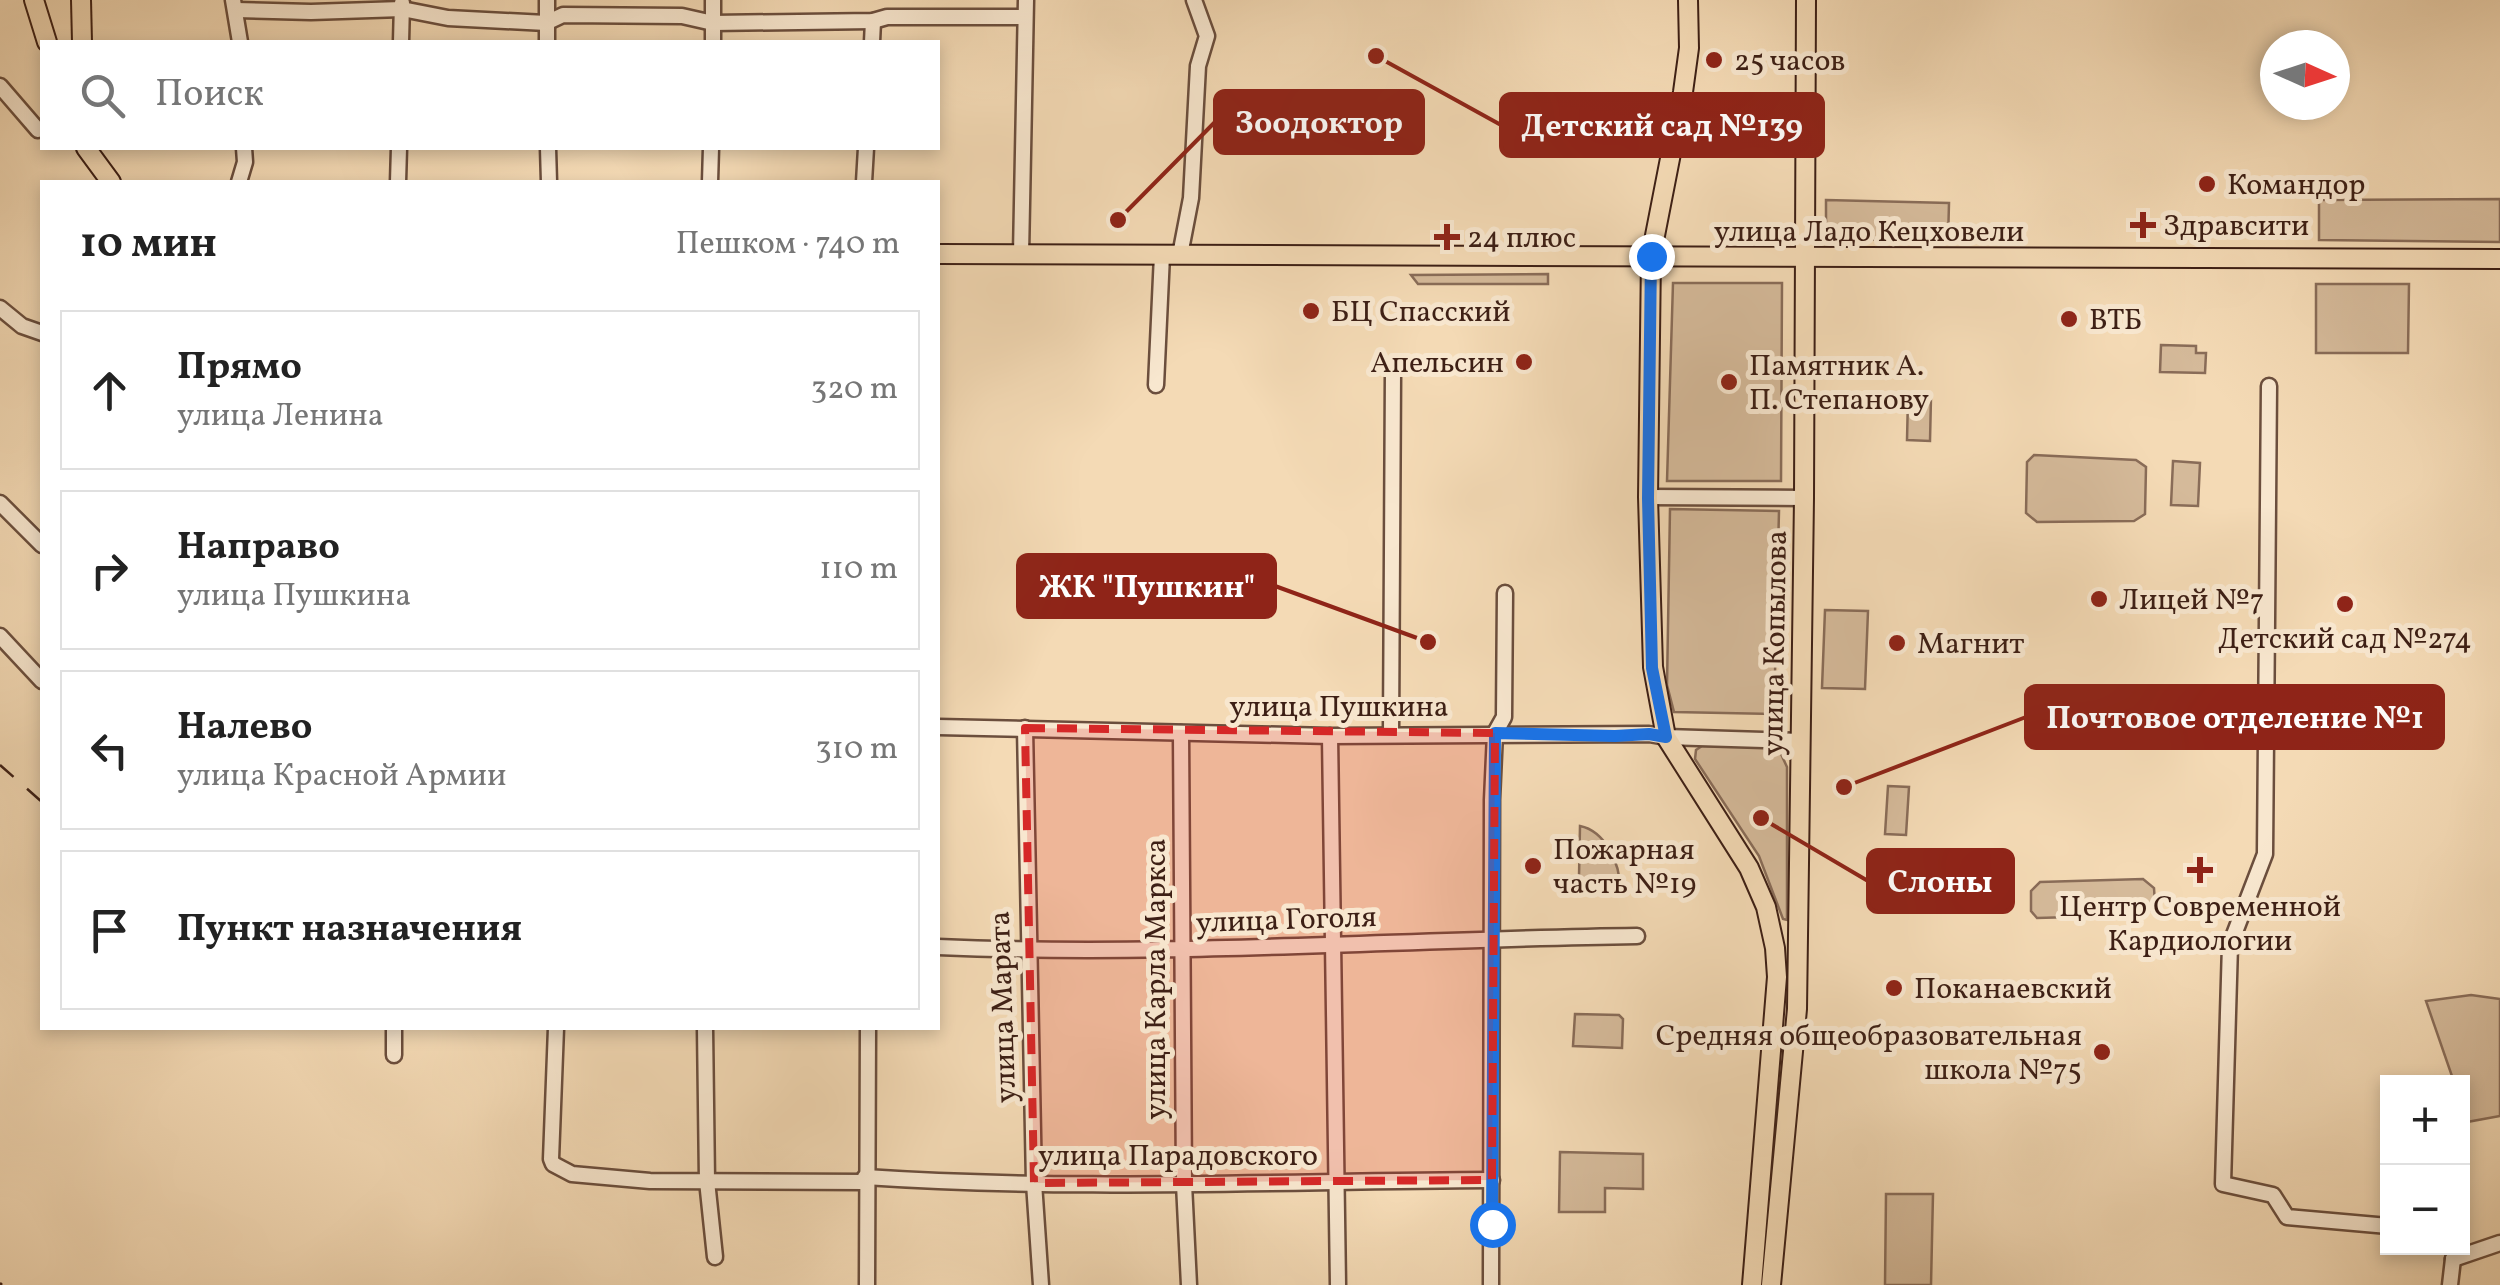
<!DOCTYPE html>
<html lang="ru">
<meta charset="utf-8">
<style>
:root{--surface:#fff;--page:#f2f2f2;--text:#222;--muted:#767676;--line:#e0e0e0}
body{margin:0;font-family:Vollkorn,serif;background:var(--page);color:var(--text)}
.controls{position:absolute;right:30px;bottom:30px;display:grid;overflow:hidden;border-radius:0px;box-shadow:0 5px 15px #0003}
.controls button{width:90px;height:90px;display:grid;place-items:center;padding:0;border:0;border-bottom:2px solid var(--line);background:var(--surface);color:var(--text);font:50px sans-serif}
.compass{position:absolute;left:2260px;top:30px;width:90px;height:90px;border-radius:50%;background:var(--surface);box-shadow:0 5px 15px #0003;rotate:93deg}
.stop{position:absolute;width:30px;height:30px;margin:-22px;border:8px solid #1a73e8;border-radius:50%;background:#fff}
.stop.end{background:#1a73e8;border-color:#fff;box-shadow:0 2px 10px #0008}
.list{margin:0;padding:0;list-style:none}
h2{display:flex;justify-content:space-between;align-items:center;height:130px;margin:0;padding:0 40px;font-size:42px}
h2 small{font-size:32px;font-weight:400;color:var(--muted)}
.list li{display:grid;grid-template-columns:65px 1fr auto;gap:30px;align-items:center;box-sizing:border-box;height:160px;margin:0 20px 20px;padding:0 20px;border:2px solid var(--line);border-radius:0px}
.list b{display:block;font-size:38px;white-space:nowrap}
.list p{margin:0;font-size:32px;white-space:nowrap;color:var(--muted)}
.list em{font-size:32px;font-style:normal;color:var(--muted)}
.icon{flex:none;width:55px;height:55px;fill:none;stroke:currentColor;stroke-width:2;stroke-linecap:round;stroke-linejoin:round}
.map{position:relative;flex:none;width:2500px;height:1285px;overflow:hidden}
.search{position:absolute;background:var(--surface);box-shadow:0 5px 15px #0003;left:40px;top:40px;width:900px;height:110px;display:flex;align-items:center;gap:25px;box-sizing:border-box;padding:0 35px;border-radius:0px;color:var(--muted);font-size:38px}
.panel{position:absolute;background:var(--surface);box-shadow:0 5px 15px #0003;left:40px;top:180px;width:900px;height:850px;border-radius:0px}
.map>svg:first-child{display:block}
</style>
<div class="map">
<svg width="2500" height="1285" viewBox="0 0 2500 1285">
<rect width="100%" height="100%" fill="#f4dab5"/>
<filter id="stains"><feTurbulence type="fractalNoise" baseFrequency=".002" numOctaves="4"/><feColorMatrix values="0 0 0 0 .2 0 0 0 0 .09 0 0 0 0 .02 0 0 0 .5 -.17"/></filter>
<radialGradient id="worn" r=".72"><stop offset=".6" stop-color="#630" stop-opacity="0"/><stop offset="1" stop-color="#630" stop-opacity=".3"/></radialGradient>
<g fill="#d5ba9a" stroke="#896c58" stroke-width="2.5">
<path d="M2500 199V242L2319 240V200Z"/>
<path d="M1826 200 1949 203 1948 241 1826 239Z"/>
<path d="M1548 274V284H1418L1411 275Z"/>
<path d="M1673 283H1782L1781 481H1667Z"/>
<path d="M2316 284H2409L2408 353H2316Z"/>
<path d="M2161 345 2196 346V353H2206L2205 373 2160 372Z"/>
<path d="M1908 397H1931L1930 441 1907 440Z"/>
<path d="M2034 455 2136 460 2146 467 2145 514 2134 521 2037 522 2026 513 2027 462Z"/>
<path d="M2173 461 2200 463 2198 506 2171 505Z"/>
<path d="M1670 509 1779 511 1774 714 1674 712 1667 685Z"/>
<path d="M1825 610 1868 611 1865 689 1822 688Z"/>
<path d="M1767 746 1781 754 1787 767V920L1783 919 1759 856 1695 759 1696 750 1702 746Z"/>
<path d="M1888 786 1909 787 1906 835 1885 834Z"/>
<path d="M1580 826C1605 831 1620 863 1620 888L1612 894 1585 892 1579 877Z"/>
<path d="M2143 879 2154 888 2155 904 2146 915 2037 918 2031 911V891L2040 882Z"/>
<path d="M2471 995 2500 999V1116L2467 1122 2463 1109 2462 1082H2454L2426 1001Z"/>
<path d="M1575 1014 1619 1015 1623 1019 1622 1048 1573 1046Z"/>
<path d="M1560 1152 1643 1154V1189L1605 1188V1212H1559Z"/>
<path d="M1886 1194H1933L1931 1285H1885Z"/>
</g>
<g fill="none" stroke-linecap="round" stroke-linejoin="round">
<defs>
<g id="minor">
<path d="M233 0 240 42"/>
<path d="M547 0V42"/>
<path d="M236 10 311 12 402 9 448 18 546 23 563 15 682 16 713 23 873 21 887 17H1024"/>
<path d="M401 42 402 3"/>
<path d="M713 42V0"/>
<path d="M872 42 873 21"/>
<path d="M0 86 38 130"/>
<path d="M548 148 549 182"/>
<path d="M239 182 245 162 244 148"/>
<path d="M398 182 399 148"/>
<path d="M710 182 711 148"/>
<path d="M864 182 866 148"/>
<path d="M1021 254 1026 0"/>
<path d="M1180 255 1191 198 1198 66 1207 36 1194 0"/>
<path d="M0 308 22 326 42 333"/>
<path d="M1156 385 1162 255"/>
<path d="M2269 386 2265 854 2230 945 2223 1184 2273 1195 2287 1217 2388 1226"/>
<path d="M1648 497 1804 498"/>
<path d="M0 503 42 545"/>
<path d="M0 636 42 681"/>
<path d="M938 727 1330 736 1649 734 1666 737 1800 741"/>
<path d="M1025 728 1034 1183 1041 1285"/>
<path d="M1181 733 1184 1184 1189 1285"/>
<path d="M1391 734 1393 371"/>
<path d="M1330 736 1338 1285"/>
<path d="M938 947C1171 957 1404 939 1637 936"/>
<path d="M556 1028 551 1159 553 1164 572 1174 650 1181 865 1182"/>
<path d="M705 1028 707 1181 715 1257"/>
<path d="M394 1055V1028"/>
<path d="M865 1177C1074 1191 1283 1181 1492 1180"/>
<path d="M2453 1259 2500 1243"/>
<path d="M867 1285 868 1028"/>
<path d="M1491 1285 1492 800 1495 733 1504 717 1505 593"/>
<path d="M2450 1285 2453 1259"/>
</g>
<g id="major">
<path d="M34 0 47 42"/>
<path d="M81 0 82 42"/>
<path d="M1688 0 1689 48 1683 92 1651 256 1648 497 1653 667 1666 737 1749 868 1766 907 1775 948 1777 977 1752 1285"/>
<path d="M86 148 111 182"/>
<path d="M938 254 2500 259"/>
<path d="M1771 1285 1797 1009 1804 498 1806 0"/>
</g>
</defs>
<use href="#minor" stroke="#6b4e3d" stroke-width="19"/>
<use href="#major" stroke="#3d1f15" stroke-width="22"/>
<use href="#minor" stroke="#f8e7cf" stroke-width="14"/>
<use href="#major" stroke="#f4dab5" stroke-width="18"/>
<g stroke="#3d1f15" stroke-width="2.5" stroke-dasharray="18 18" stroke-linecap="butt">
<path d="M0 765 42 802"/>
<path d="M0 1283 2 1285"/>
</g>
</g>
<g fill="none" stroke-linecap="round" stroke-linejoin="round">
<path stroke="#1a73e8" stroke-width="12" d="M1492 1224 1495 733 1615 736 1649 734 1666 737 1652 668 1648 498 1651 256"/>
</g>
<path fill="#d62828" fill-opacity="0.2" stroke="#d62828" stroke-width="8" stroke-dasharray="20 12" stroke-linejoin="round" d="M1025 728 1495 733 1492 1180 1034 1183Z"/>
<g fill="#8f2418" stroke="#f8e7cf" stroke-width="4">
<circle cx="1714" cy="60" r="10"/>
<circle cx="2207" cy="184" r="10"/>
<path d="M2138 210h10v10h10v10h-10v10h-10v-10h-10v-10h10z"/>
<path d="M1442 222h10v10h10v10h-10v10h-10v-10h-10v-10h10z"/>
<circle cx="1311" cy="311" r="10"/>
<circle cx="2069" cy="319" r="10"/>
<circle cx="1524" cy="362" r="10"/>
<circle cx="1729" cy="382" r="10"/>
<circle cx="2099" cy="599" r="10"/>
<circle cx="2345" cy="604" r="10"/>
<circle cx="1897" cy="643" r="10"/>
<circle cx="1533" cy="866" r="10"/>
<path d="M2195 855h10v10h10v10h-10v10h-10v-10h-10v-10h10z"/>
<circle cx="1894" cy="988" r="10"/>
<circle cx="2102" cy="1052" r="10"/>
</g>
<g text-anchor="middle" stroke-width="10" stroke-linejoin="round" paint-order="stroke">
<g font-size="30" fill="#3d1f15" stroke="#f8e7cf" text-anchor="start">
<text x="1734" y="70">25 часов</text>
<text x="2227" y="194">Командор</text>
<text x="2163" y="235">Здравсити</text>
<text x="1467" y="247">24 плюс</text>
<text x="1331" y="321">БЦ Спасский</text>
<text x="2089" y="329">ВТБ</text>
<text x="1504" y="372" text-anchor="end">Апельсин</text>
<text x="1749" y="375">Памятник А.<tspan x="1749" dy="34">П. Степанову</tspan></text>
<text x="2119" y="609">Лицей №7</text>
<text x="2345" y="648" text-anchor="middle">Детский сад №274</text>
<text x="1917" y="653">Магнит</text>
<text x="1553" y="859">Пожарная<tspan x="1553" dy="34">часть №19</tspan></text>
<text x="2200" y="916" text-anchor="middle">Центр Современной<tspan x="2200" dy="34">Кардиологии</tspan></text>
<text x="1914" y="998">Поканаевский</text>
<text x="2082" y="1045" text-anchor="end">Средняя общеобразовательная<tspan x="2082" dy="34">школа №75</tspan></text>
</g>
<g font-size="30" fill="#3d1f15" stroke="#f8e7cf">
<text x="1869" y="241">улица Ладо Кецховели</text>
<text transform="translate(1774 643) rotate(-89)" y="10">улица Копылова</text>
<text x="1339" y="716">улица Пушкина</text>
<text transform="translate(1286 919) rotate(-2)" y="10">улица Гоголя</text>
<text transform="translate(1155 979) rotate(-90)" y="10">улица Карла Маркса</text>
<text transform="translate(1002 1007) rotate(-92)" y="10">улица Марата</text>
<text x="1178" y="1165">улица Парадовского</text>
</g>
</g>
<path fill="none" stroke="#8f2418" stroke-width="4" d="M1118 220L1215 122M1376 56L1501 125M1428 642L1275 586M1844 787L2026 717M1761 818L1868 881"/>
<g fill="#8f2418" stroke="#f8e7cf" stroke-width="4">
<circle cx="1118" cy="220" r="10"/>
<circle cx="1376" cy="56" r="10"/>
<circle cx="1428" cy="642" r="10"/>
<circle cx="1844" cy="787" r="10"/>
<circle cx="1761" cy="818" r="10"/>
</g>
<g fill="#8f2418" stroke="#8f2418" stroke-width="4">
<rect x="1215" y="91" width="208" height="62" rx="10"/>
<rect x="1501" y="94" width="322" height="62" rx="10"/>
<rect x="1018" y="555" width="257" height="62" rx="10"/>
<rect x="2026" y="686" width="417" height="62" rx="10"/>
<rect x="1868" y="850" width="145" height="62" rx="10"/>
</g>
<g font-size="32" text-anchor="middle" font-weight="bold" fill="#fff">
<text x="1319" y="133">Зоодоктор</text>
<text x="1662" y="136">Детский сад №139</text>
<text x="1147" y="597">ЖК "Пушкин"</text>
<text x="2235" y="728">Почтовое отделение №1</text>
<text x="1940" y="892">Слоны</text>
</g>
<rect width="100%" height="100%" filter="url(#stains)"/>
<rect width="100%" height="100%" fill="url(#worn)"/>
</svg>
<div class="controls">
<button>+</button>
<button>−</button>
</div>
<svg class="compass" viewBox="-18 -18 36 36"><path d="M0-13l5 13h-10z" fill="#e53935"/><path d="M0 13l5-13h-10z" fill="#767676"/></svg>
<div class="stop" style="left:1492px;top:1224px"></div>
<div class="stop end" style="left:1651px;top:256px"></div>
<div class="search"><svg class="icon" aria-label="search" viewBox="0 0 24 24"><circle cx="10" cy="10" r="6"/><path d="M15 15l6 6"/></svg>Поиск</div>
<section class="panel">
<h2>10 мин<small>Пешком · 740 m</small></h2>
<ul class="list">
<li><svg class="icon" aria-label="ahead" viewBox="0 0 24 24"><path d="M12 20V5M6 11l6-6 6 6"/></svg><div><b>Прямо</b><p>улица Ленина</p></div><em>320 m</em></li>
<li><svg class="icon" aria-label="right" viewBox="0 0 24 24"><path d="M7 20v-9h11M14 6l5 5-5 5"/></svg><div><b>Направо</b><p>улица Пушкина</p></div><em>110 m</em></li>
<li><svg class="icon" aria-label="left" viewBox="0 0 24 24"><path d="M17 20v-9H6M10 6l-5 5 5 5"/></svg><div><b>Налево</b><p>улица Красной Армии</p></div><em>310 m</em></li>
<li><svg class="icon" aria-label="arrive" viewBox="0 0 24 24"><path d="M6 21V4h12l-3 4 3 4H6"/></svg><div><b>Пункт назначения</b></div></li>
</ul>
</section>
</div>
